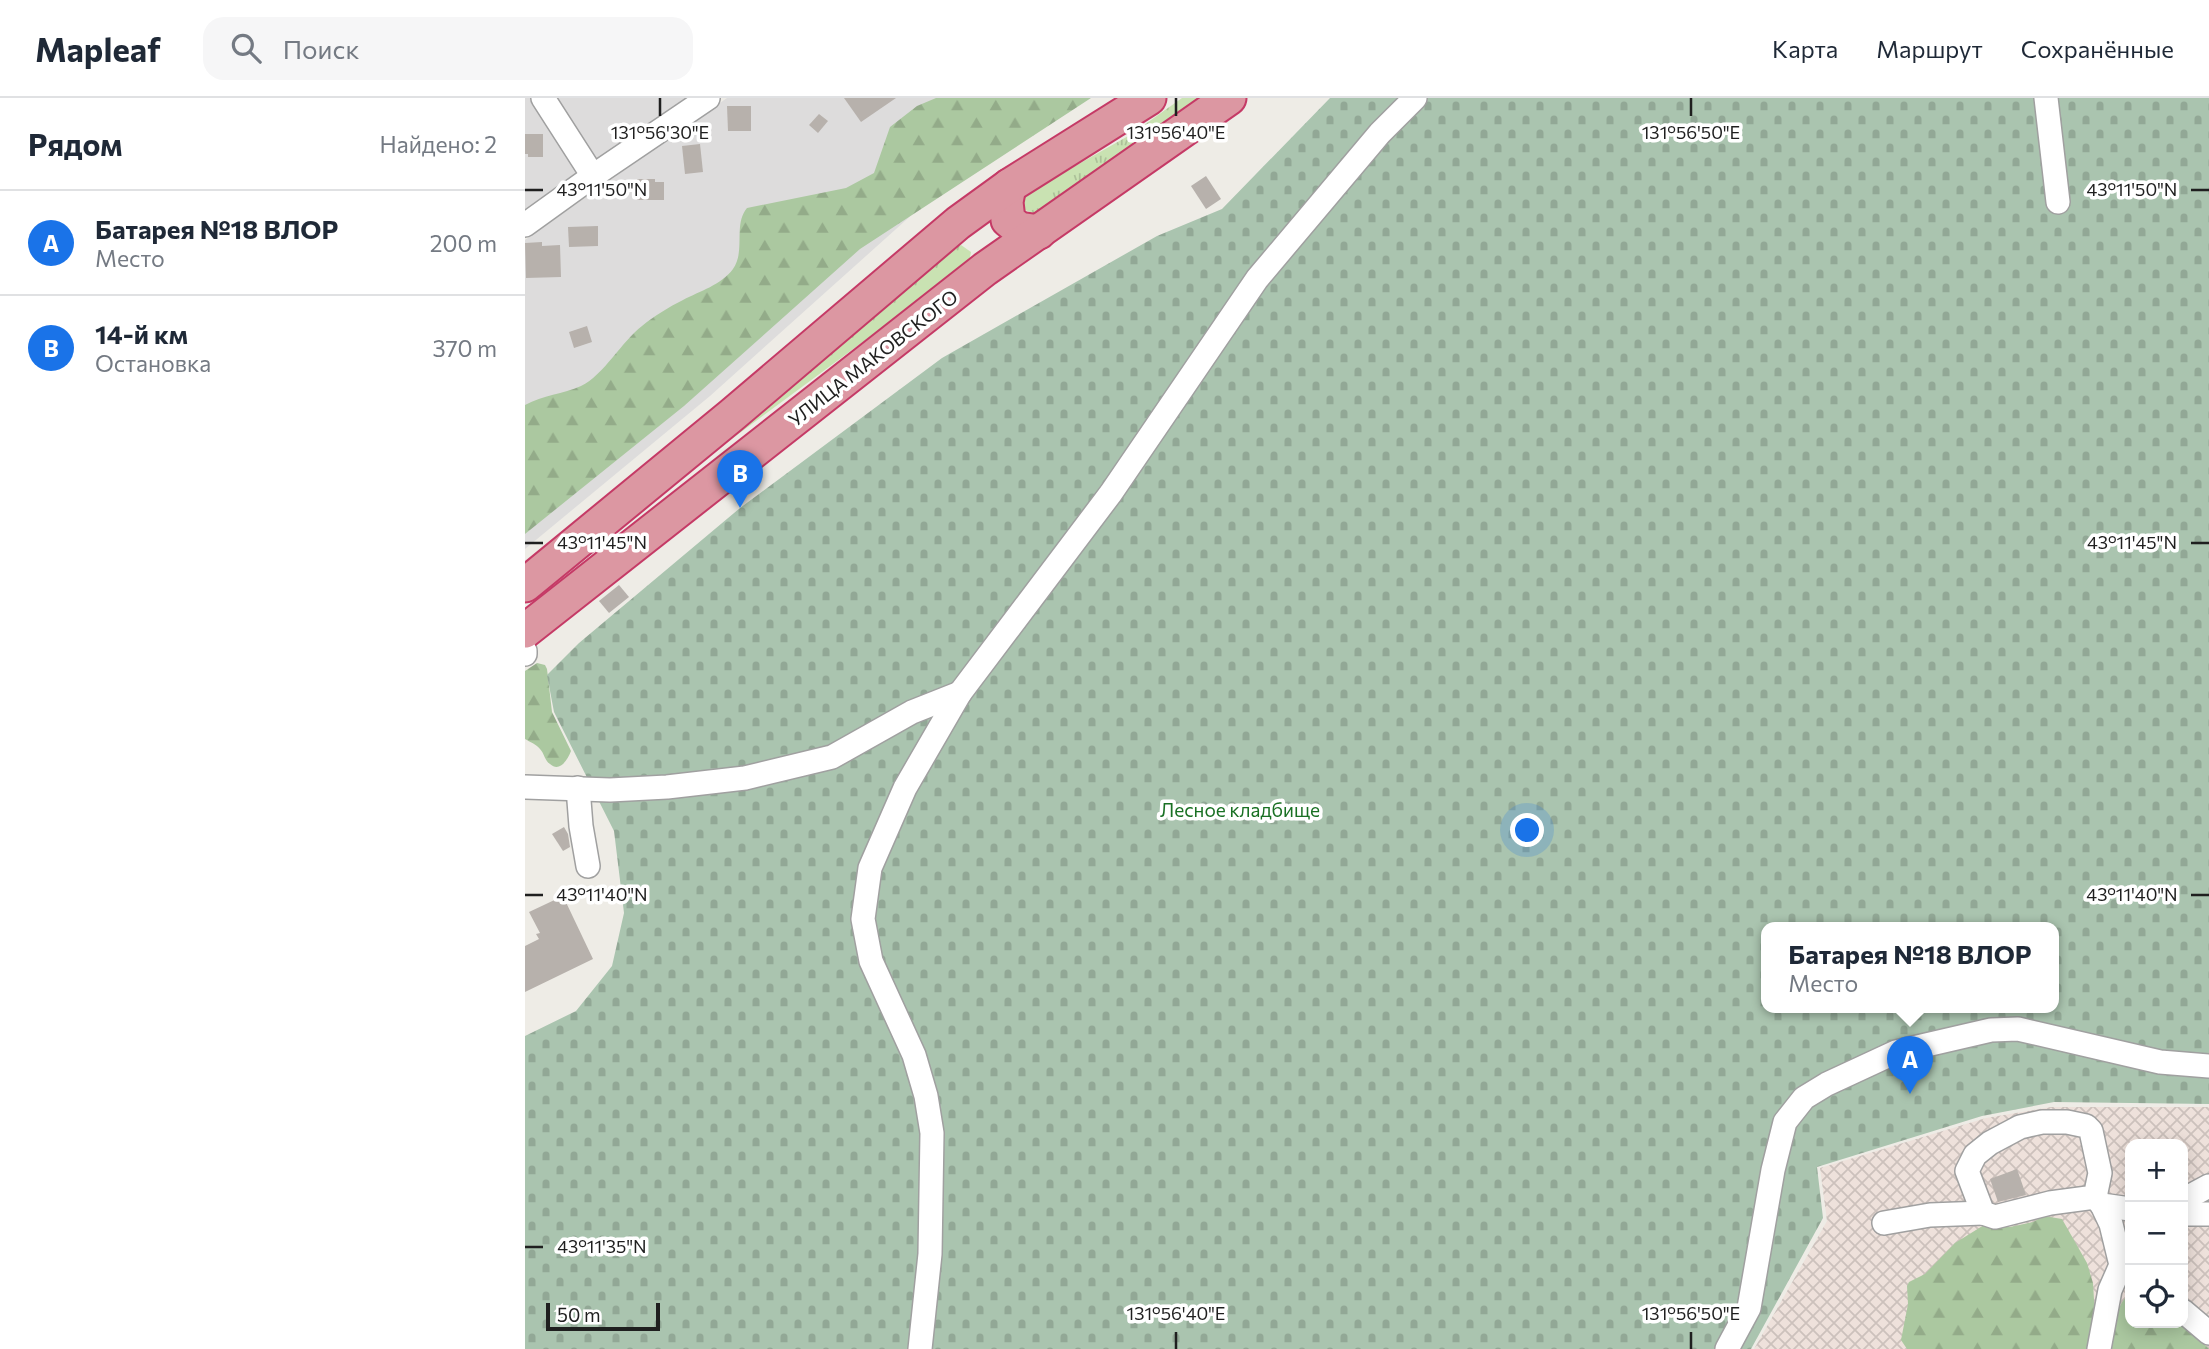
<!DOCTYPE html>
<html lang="ru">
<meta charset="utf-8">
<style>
:root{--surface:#fff;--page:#f6f6f7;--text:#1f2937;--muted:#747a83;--line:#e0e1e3;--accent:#1a73e8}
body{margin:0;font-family:Commissioner,sans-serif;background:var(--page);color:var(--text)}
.controls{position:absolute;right:21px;bottom:21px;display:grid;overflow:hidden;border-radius:14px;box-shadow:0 4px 18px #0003}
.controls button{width:63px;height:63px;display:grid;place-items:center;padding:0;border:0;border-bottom:2px solid var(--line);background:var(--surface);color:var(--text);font:35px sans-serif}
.scale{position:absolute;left:21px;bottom:18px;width:114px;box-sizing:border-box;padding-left:7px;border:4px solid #1f1f1f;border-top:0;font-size:19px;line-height:24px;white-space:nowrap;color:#1f1f1f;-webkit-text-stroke:5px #fff;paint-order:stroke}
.you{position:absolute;left:1003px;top:733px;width:24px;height:24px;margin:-18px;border:5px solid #fff;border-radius:50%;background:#1a73e8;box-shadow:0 0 0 10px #1a73e833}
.badge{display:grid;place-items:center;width:46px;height:46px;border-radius:50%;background:var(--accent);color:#fff;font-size:23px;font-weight:700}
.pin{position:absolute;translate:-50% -58px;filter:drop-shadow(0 2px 4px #0008)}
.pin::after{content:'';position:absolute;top:37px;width:24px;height:21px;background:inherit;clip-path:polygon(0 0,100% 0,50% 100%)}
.popup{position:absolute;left:1236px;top:824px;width:298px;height:91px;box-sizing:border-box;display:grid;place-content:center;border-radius:14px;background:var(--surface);filter:drop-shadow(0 2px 5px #0005);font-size:23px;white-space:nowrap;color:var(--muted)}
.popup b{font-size:26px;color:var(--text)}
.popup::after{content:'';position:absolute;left:50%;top:100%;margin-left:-14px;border:14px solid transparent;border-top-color:var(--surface)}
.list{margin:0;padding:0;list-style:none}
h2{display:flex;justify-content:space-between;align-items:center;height:91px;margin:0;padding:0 28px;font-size:30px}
h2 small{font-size:23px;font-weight:400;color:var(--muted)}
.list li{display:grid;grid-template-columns:46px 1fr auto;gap:21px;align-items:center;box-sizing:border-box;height:105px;padding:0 28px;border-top:2px solid var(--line)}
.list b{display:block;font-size:26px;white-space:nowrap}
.list p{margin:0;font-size:23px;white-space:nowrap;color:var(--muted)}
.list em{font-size:23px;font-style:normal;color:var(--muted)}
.icon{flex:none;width:38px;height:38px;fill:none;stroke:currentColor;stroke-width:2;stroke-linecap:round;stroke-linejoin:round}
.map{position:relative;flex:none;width:1684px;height:1251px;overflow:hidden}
header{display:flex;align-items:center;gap:42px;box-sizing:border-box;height:98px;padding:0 35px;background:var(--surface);border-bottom:2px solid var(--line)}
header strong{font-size:33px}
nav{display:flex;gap:38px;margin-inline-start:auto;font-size:24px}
.search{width:490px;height:63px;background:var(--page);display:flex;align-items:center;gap:18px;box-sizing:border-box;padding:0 24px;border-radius:21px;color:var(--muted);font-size:26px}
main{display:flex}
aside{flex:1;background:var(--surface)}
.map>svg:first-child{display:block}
</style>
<header>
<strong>Mapleaf</strong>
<div class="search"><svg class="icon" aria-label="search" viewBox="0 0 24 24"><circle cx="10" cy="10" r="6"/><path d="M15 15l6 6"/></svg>Поиск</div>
<nav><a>Карта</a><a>Маршрут</a><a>Сохранённые</a></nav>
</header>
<main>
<aside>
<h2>Рядом<small>Найдено: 2</small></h2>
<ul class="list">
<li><span class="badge">A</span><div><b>Батарея №18 ВЛОР</b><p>Место</p></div><em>200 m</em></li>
<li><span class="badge">B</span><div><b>14-й км</b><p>Остановка</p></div><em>370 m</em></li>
</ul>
</aside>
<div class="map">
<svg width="1684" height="1251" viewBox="0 0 1684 1251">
<defs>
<pattern id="military-cross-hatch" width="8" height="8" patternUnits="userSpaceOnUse" patternTransform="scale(1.75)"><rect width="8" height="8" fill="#eee1db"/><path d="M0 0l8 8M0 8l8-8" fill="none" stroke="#ccc1bc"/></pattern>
<pattern id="grass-tufts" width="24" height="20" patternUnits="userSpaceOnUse" patternTransform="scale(1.75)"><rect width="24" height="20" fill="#c9e2b2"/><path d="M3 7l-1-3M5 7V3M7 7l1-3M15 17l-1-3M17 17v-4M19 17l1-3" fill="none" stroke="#acc199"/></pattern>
<pattern id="forest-firs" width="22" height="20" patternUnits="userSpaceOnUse" patternTransform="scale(1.75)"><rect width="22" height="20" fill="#abc8a0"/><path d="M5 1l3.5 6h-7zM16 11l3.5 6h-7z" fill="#93ab89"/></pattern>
<pattern id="cemetery-stones" width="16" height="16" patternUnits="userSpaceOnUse" patternTransform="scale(1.75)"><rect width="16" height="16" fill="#aac4af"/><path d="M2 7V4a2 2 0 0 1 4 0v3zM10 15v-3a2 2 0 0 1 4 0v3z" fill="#92a896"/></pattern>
</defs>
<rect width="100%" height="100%" fill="#eeece6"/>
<g fill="#dddcdc">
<path d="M0 0H12L55 73 0 119Z"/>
<path d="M26 0H176L74 69Z"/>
<path d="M202 0H558L429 79 185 298 0 451V142Z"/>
</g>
<path fill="url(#military-cross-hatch)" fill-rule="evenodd" d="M1526 1009H1684V1251H1229L1302 1123 1295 1070 1461 1020ZM1605 1046H1658V1225H1605Z"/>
<g fill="url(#grass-tufts)">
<path d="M657 0H676L511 116 500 112 498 106 500 100 513 89 605 37Z"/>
<path d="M436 147 446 154 444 164 439 169 204 343 428 151Z"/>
</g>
<g fill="url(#forest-firs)">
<path d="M411 0H566L335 151 159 308 0 436V307C18 297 38 296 56 288 79 277 97 243 117 228 129 218 144 209 158 202 175 193 196 187 208 171 221 152 208 127 222 110L321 90 349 75 365 29 392 8Z"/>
<path d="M12 565 20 567 22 571 27 614 46 653C43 661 35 675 25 666 20 663 19 655 15 651 11 646 5 644 0 641V573Z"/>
<path d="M1519 1118 1537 1121 1562 1165 1568 1185 1571 1235 1568 1251H1382L1376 1242 1383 1206 1382 1188 1384 1184 1400 1176 1430 1145 1459 1127 1485 1129 1508 1124Z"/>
<path d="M1605 1196V1225H1658L1684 1251H1585C1589 1233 1589 1207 1605 1196Z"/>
</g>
<path fill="url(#cemetery-stones)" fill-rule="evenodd" d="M805 0H1684V1006L1529 1004 1457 1018 1292 1069 1298 1120 1226 1251H0V938L51 913 87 868 99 815 89 733 29 614 22 577 54 545 215 410 417 260 632 138 697 111ZM1242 830H1528V910H1242Z"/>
<g fill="#b7b1ac">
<path d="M319 0H371L336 24Z"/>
<path d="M202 8H226V33H203Z"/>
<path d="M294 16 303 23 293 35 284 27Z"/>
<path d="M0 36H18V59H3V56H0Z"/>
<path d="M175 46 178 74 160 76 157 48Z"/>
<path d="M681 78 696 101 681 111 666 88Z"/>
<path d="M112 81H130V84H139V102H112Z"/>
<path d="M73 128V148L44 149 43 129Z"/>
<path d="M17 144V148L35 147 36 179 1 180 0 145Z"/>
<path d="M62 228 67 244 49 250 44 234Z"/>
<path d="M94 487 104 499 84 515 74 503Z"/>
<path d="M39 729 43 736 45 749 38 753 27 736Z"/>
<path d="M38 798 68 861 0 894V848L14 841 11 836 15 835 4 814Z"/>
<path d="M1492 1071 1501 1097 1473 1104 1465 1081Z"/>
</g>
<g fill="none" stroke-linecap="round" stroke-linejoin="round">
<defs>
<g id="minor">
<path d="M18 0 68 78"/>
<path d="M1521 0 1533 104"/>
<path d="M0 127 68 78 183 0"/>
<path d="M0 553V556"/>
<path d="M0 689 85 692 142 689 220 680 307 659 387 614 435 595"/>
<path d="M53 690 56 728 63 768"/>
<path d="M1517 1024H1542L1561 1028 1566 1033 1575 1075 1570 1099 1525 1105 1470 1119 1458 1115 1442 1073 1450 1057 1465 1045 1495 1029Z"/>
<path d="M1570 1099 1577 1107 1605 1111"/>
<path d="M1658 1102 1684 1088"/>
<path d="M1658 1116H1684"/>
<path d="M1359 1125 1405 1117 1458 1115"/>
<path d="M1658 1213 1684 1235"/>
<path d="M395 1251 405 1156 407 1035 401 998 389 957 346 863 338 821 345 770 380 690 435 595 586 395 732 181 855 35 890 0"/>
<path d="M1202 1251 1224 1210 1248 1072 1260 1024 1279 1000 1302 986 1371 954 1466 932 1493 931 1635 964 1684 968"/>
<path d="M1574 1251 1585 1192 1596 1167 1586 1126 1577 1107"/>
</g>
<g id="highway">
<path d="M484 88 481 104 483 122 494 131 514 134"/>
<path d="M0 487 207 317 433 125 484 88 624 0"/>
<path d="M0 533 460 171 704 0"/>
</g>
</defs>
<use href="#minor" stroke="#a0a0a0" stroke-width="26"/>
<use href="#highway" stroke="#c53a66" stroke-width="37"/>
<use href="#minor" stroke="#fff" stroke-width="23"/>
<use href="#highway" stroke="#dc97a2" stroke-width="33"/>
</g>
<path fill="none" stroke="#1f1f1f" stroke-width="2.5" d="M135 0V18M651 0V18M1166 0V18M0 92H18M1666 92H1684M0 445H18M1666 445H1684M0 797H18M1666 797H1684M0 1149H18M651 1234V1251M1166 1234V1251"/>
<g text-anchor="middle" stroke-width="7" stroke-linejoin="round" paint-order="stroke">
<g font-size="19" fill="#1f1f1f" stroke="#fff">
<text transform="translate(348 260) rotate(-38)" y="7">УЛИЦА МАКОВСКОГО</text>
</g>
<g font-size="19" fill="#197023" stroke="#fff">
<text x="715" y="719">Лесное кладбище</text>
</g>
</g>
<g font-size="18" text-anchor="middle" fill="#1f1f1f" stroke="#fff" stroke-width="7" stroke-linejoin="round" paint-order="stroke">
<text x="135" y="41">131°56'30"E</text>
<text x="651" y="41">131°56'40"E</text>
<text x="1166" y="41">131°56'50"E</text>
<text x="77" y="98">43°11'50"N</text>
<text x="1607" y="98">43°11'50"N</text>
<text x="77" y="451">43°11'45"N</text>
<text x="1607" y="451">43°11'45"N</text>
<text x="77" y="803">43°11'40"N</text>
<text x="1607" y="803">43°11'40"N</text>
<text x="77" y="1155">43°11'35"N</text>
<text x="651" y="1222">131°56'40"E</text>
<text x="1166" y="1222">131°56'50"E</text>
</g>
</svg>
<div class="controls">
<button>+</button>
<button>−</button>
<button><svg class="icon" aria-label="locate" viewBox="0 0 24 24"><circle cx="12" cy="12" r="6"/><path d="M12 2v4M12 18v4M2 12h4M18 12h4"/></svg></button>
</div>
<div class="scale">50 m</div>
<div class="you"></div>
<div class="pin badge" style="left:1385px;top:996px">A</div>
<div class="popup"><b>Батарея №18 ВЛОР</b>Место</div>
<div class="pin badge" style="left:215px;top:410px">B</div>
</div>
</main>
